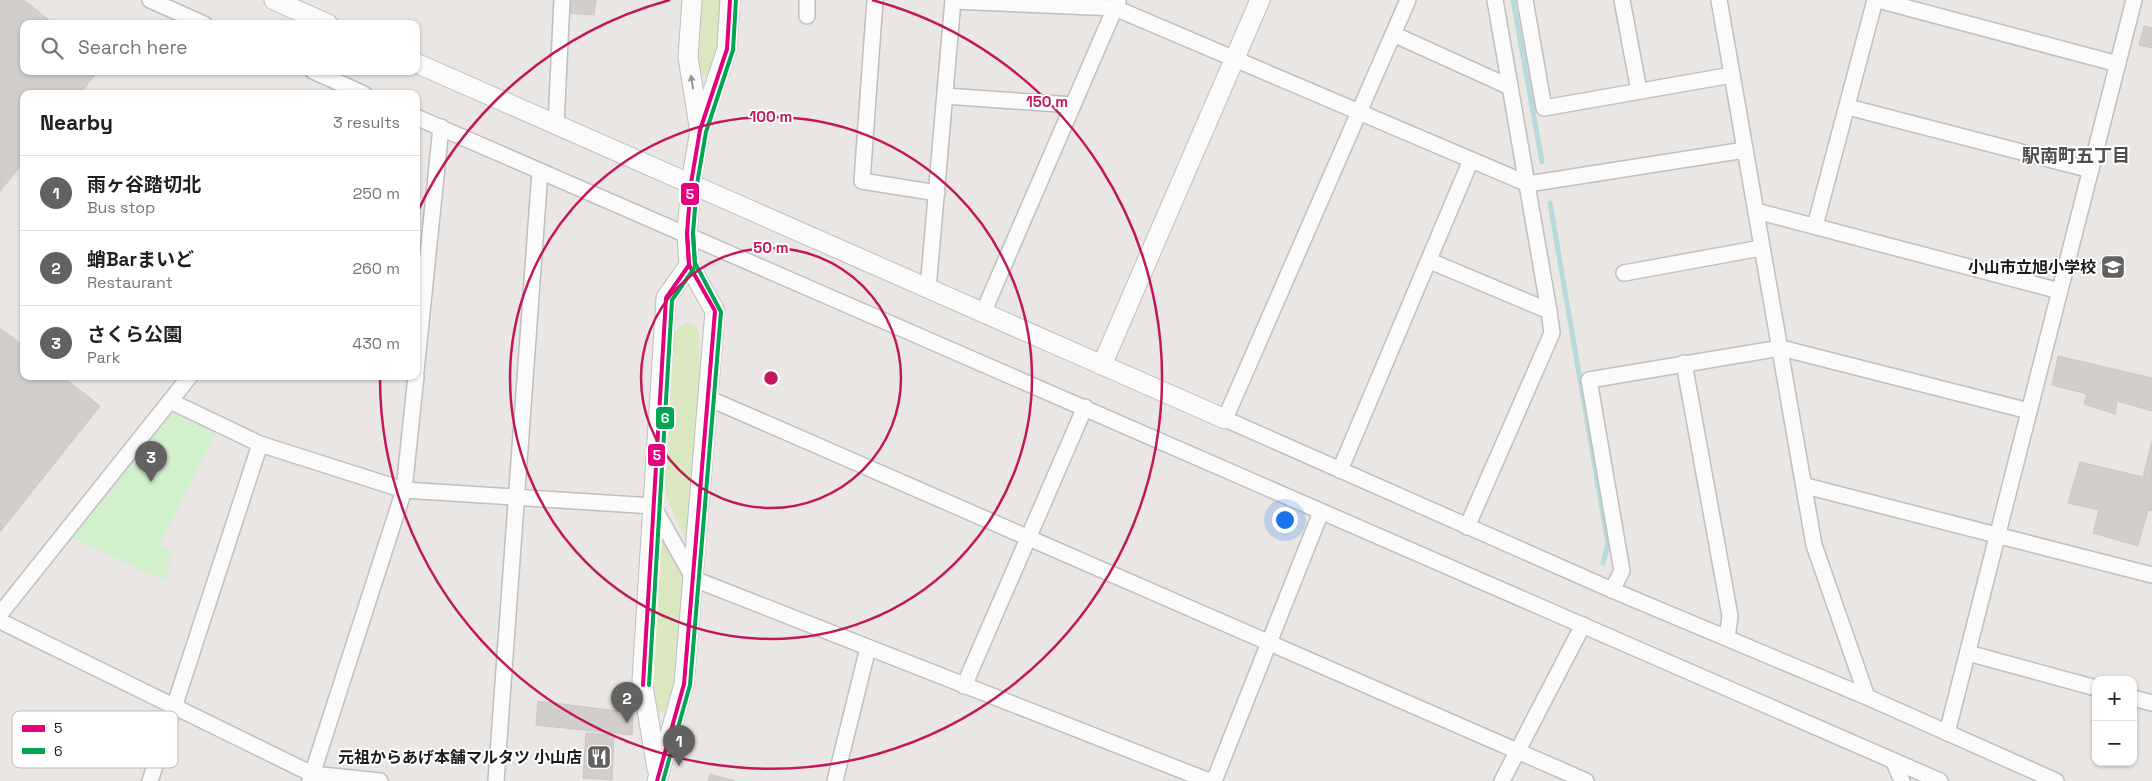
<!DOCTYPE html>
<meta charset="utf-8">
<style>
:root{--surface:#fff;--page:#f2f2f2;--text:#202124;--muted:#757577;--line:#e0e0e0;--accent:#636261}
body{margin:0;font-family:"Space Grotesk","Noto Sans JP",sans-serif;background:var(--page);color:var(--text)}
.controls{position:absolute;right:15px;bottom:15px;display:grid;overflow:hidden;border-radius:10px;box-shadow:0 1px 4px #0004}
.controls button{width:45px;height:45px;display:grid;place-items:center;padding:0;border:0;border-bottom:1px solid var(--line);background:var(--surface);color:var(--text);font:25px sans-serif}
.you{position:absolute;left:1284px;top:519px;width:18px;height:18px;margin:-12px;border:4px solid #fff;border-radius:50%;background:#1a73e8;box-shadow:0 0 0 8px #1a73e833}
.badge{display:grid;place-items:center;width:32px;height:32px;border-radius:50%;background:var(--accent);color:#fff;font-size:16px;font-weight:700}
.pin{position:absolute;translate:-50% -41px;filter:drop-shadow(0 1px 2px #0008)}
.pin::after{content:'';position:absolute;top:26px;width:18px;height:15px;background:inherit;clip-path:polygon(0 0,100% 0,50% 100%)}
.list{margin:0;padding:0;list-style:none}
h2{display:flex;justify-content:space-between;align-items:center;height:65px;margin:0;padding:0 20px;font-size:21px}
h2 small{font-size:16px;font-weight:400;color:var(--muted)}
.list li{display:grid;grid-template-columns:32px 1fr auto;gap:15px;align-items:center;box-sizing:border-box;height:75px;padding:0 20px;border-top:1px solid var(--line)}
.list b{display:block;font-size:19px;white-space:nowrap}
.list p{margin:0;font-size:16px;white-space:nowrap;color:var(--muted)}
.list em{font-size:16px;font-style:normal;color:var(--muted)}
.icon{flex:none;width:28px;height:28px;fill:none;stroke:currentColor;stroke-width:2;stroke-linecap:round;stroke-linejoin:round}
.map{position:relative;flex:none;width:2152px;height:781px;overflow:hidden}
.search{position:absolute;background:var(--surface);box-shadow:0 1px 4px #0004;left:20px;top:20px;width:400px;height:55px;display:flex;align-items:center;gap:12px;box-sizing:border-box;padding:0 18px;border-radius:10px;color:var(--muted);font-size:19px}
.panel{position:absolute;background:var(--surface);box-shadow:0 1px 4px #0004;left:20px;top:90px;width:400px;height:290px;border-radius:10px}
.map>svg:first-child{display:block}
</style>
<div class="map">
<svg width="2152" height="781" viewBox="0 0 2152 781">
<rect width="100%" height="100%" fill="#e9e6e3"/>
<g fill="#dbe7c1">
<path d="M697 0H726L723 46 711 76H704L697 72Z"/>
<path d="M688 323 694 325 699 331 700 382 688 536 685 538 664 491 674 333 683 324Z"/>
<path d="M661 530 685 579 675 689 664 711 660 713 657 710 653 686Z"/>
</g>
<path fill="#d3f0ce" d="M171 406 218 429 160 544 173 552 164 581 69 536Z"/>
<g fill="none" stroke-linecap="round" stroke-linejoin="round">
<g stroke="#b7dbdd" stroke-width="5">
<path d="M1513 0 1542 162"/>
<path d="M1550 203 1608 544 1603 563"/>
</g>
</g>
<g fill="#d2cecc" stroke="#ccc7c5">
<path d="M0 0H24L54 24H24V71H98L80 94H24V162L0 191Z"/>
<path d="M571 0H596L594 15 569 13Z"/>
<path d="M2144 26 2152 28V48L2139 45Z"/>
<path d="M0 328 24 346V376H62L100 406 0 532Z"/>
<path d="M2058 356 2152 378V411L2117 401 2115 414 2084 404 2087 394 2052 385Z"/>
<path d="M2152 441V511L2148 510 2138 546 2093 533 2099 510 2068 503 2080 462 2143 477Z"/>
<path d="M538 701 633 713 632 735 536 725Z"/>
<path d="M586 733 614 735 612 780 583 778Z"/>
<path d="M710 774 735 781H708Z"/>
</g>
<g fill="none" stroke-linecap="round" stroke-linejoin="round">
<defs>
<g id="minor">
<path d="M150 0 204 24"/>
<path d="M875 0 862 181 937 193"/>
<path d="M1408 0 1225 419 1612 590 1867 697 2056 781"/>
<path d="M1495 0 1549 311"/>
<path d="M1525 0 1544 108 1732 75"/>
<path d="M1622 0 1639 91"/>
<path d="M1719 0 1814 545 1867 697"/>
<path d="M1878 0 2118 64"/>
<path d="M953 1 1115 8 1528 184 1745 150"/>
<path d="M807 16V0"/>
<path d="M1393 34 1510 87"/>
<path d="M313 71 364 94"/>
<path d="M945 96 1073 105"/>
<path d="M1848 107 2091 170"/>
<path d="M416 117 1940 781"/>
<path d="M556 124 562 0"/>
<path d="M1756 211 2060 291"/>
<path d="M1815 226 1875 0"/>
<path d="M1430 261 1549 311 1552 333 1467 527"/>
<path d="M1624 273 1761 248"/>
<path d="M928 289 953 0"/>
<path d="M983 313 1118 1"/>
<path d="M1684 363 1730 616 1727 638"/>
<path d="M416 371 441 127"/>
<path d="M708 398 1586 781"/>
<path d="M170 401 260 444 404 490 653 506 694 579 1209 781"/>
<path d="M1340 470 1471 160"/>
<path d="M1806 486 2152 575"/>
<path d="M1612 590 1622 571 1589 380 1781 348 2029 411"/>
<path d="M0 614 190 376"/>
<path d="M0 621 312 774 380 781"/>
<path d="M1968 653 2096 688"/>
<path d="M964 686 1085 407"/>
<path d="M2133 698 2152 703"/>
<path d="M1947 733 2134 0"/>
<path d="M1894 762 1902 781"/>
<path d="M150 781 260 444"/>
<path d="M310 781 404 490 416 376"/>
<path d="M496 781 540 171"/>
<path d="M835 781 868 648"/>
<path d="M1214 781 1321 512"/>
<path d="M1502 781 1583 625"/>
</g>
<g id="tertiary">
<path d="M274 0 328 24"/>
<path d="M692 0 688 57 699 126"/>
<path d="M416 63 1225 419"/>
<path d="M1102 365 1260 0"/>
<path d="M657 769 642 680 666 298 689 265"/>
<path d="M657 781 684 684 715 311 689 265 687 233 691 183 700 130 727 49 730 0"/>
</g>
</defs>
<use href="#minor" stroke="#c0bfbe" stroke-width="18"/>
<use href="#tertiary" stroke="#c0bfbe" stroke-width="21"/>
<use href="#minor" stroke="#fcfbfb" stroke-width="15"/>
<use href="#tertiary" stroke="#fcfbfb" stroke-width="19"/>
<defs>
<g id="bus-1">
<path d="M643 685 666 298 689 265 687 233"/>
<path d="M657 781 684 684 715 311 689 265 687 233 691 183 700 130 727 49 730 0"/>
</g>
<g id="bus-2">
<path d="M649 685 672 300 695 267 693 233"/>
<path d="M663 781 690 685 721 312 695 263 693 233 697 184 706 132 733 50 736 0"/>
</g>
</defs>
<use href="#bus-1" stroke="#fff" stroke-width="8"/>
<use href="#bus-2" stroke="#fff" stroke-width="8"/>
<use href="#bus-1" stroke="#e5007d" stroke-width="4"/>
<use href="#bus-2" stroke="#00a651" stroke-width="4"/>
</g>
<defs><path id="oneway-solid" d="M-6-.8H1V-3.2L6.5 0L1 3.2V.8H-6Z" transform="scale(1.25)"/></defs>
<use fill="#979696" href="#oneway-solid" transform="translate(692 82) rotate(-99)"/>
<g fill="none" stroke="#c2185b" stroke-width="2.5">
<circle cx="771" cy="378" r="130"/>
<circle cx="771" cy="378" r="261"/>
<path d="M417 213A391 391 0 0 1 670 0M872 0A391 391 0 1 1 380 378"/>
</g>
<defs>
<symbol id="school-square" viewBox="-11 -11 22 22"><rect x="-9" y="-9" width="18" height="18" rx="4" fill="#636261" stroke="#fff"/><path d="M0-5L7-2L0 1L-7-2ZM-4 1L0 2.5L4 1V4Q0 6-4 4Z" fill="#fff"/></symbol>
<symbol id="restaurant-square" viewBox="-11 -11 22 22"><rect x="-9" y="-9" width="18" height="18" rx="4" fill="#636261" stroke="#fff"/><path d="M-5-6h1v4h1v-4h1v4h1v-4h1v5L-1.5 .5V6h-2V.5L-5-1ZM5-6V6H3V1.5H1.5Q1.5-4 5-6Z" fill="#fff"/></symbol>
</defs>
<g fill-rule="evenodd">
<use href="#school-square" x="2099" y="253" width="28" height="28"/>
<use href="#restaurant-square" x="585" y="743" width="28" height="28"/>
</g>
<g text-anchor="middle" stroke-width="4" stroke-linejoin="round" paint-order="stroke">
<g font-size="16" font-weight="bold" fill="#1b1b1b" stroke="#fff" text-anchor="end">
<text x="2096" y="273">小山市立旭小学校</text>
<text x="582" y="763">元祖からあげ本舗マルタツ 小山店</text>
</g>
<g font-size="18" font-weight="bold" fill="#4e4e4e" stroke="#fff">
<text x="2076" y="162">駅南町五丁目</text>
</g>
</g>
<rect x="12" y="711" width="166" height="57" rx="8" fill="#fff" stroke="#bbb" stroke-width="1"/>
<rect x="22" y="725" width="23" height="7" fill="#e5007d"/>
<rect x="22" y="748" width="23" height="6" fill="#00a651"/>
<g font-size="14" fill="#1b1b1b">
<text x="54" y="733">5</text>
<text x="54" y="756">6</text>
</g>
<circle cx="771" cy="378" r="8" fill="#c2185b" stroke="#fff" stroke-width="2.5"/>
<g font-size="15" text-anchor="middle" font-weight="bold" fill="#c2185b" stroke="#fff" stroke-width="4" stroke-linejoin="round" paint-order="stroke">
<text x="1047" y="107">150 m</text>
<text x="771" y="122">100 m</text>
<text x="771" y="253">50 m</text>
</g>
<g stroke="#fff" stroke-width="2">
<rect x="680" y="182" width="20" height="24" rx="5" fill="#e5007d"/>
<rect x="655" y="406" width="20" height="24" rx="5" fill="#00a651"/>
<rect x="647" y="443" width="19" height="24" rx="5" fill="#e5007d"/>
</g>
<g font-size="14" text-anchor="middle" font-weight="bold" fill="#fff">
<text x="690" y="199">5</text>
<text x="665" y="423">6</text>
<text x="657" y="460">5</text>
</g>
</svg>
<div class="controls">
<button>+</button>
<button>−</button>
</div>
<div class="you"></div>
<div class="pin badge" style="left:679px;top:766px">1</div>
<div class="pin badge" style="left:627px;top:723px">2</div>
<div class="pin badge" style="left:151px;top:482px">3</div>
<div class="search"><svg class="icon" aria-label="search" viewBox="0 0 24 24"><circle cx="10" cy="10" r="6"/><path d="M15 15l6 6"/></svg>Search here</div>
<section class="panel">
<h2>Nearby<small>3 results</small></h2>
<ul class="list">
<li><span class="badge">1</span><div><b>雨ヶ谷踏切北</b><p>Bus stop</p></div><em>250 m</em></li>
<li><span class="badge">2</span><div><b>蛸Barまいど</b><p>Restaurant</p></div><em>260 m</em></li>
<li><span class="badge">3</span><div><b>さくら公園</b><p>Park</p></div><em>430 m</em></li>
</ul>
</section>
</div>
